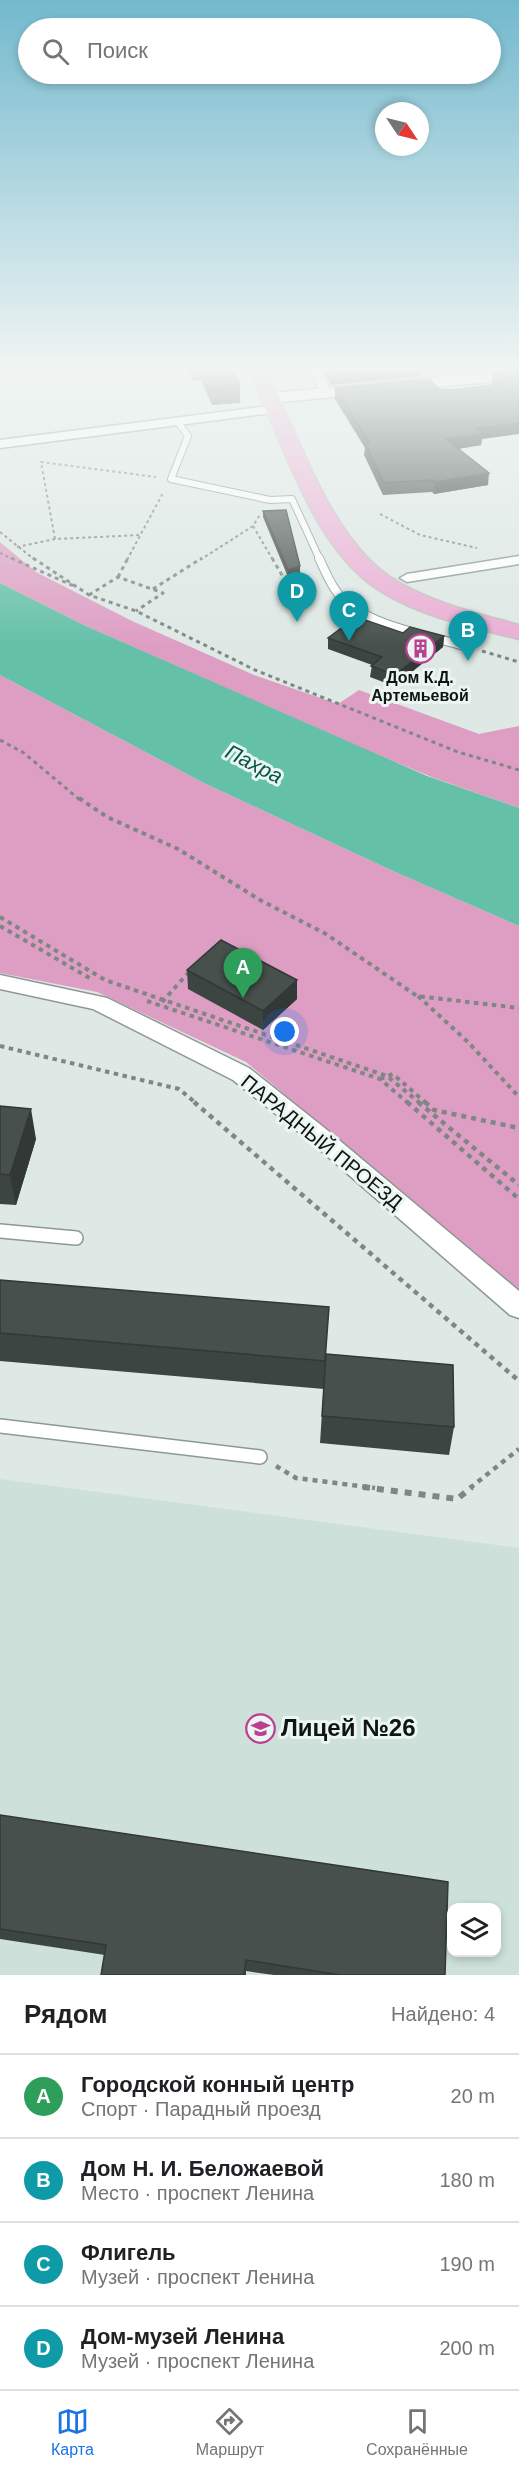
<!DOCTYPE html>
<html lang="ru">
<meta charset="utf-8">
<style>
:root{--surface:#fff;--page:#f6f6f6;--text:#202124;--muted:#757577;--line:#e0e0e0;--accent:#1a73e8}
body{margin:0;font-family:Arial,sans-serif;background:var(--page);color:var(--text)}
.controls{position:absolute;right:18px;bottom:18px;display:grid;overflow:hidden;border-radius:12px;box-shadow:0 3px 9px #0003}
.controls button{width:54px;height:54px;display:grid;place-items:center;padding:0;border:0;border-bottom:2px solid var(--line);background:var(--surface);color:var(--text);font:30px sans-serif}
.compass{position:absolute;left:375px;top:102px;width:54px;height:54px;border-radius:50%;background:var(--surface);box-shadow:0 3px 9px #0003;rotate:125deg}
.you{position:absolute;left:285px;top:1032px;width:21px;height:21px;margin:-15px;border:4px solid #fff;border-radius:50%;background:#1a73e8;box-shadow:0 0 0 9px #1a73e833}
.badge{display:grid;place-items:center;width:39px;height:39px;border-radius:50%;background:var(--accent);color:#fff;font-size:20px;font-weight:700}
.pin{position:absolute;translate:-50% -50px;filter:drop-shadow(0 2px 3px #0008)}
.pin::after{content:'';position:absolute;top:32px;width:21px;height:18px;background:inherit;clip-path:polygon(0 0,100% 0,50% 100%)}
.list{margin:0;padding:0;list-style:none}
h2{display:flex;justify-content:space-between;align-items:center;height:78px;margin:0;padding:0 24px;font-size:26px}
h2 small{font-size:20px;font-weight:400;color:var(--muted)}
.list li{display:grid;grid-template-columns:39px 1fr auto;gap:18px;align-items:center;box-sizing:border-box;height:84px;padding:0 24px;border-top:2px solid var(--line)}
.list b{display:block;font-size:22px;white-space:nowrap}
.list p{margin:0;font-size:20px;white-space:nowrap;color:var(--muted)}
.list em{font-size:20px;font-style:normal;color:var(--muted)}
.icon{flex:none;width:33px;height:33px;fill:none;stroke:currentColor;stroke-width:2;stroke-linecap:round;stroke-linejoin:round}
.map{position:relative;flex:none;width:519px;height:1975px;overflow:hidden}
.search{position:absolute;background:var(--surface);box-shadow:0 3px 9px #0003;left:18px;right:18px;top:18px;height:66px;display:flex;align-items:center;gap:15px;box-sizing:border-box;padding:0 21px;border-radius:33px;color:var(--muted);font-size:22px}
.sheet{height:414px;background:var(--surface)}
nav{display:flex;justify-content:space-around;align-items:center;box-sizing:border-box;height:84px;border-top:2px solid var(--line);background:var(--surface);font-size:16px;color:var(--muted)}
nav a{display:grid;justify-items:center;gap:3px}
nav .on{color:var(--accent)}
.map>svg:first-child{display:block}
</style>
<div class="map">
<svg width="519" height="1975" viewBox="0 0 519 1975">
<rect width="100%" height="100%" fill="#dee8e5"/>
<path fill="#cde0da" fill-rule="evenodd" d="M0 1479 519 1548V1975H0ZM452 1908H496V1952H452Z"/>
<g fill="#de9ec3">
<path d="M0 542 36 572 132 621 254 675 338 704 359 690 479 734 519 726V808L434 778 364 749 86 626 0 583Z"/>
<path d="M0 675 204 783 393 871 519 926V1290L246 1062 97 992 0 973Z"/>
</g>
<path fill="#65c0a8" d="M0 583 86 626 427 776 519 808V926L393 871 204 783 0 675Z"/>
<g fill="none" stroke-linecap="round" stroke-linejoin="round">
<defs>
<path id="lane-far2" d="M178 422 188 436 171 479 270 500 292 499 320 560"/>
<path id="lane-far1" d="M319 558C326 573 333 591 346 602 374 627 432 636 468 647"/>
<g id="lane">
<path d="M0 1231 76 1238"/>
<path d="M0 1426 260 1457"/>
</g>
<g id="street">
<path d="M308 369H319L333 394 331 396H323Z"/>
<path d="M276 405 280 406V412L0 448V440Z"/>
<path d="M519 556V564L407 582 400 578 407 574Z"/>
<path d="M0 975 107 998 249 1068 327 1130 519 1291V1318L510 1315 311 1142 233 1080 93 1009 0 989Z"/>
</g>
<path id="secondary" d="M519 369V379L272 403 264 398 272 393Z"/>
<path id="primary" d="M248 369H266C298 433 329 536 390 577 428 602 476 613 519 625V639C471 627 414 615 373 586 310 541 281 437 248 369Z"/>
</defs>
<use href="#lane-far2" stroke="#8e9895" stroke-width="8"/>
<use href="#lane-far1" stroke="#8e9895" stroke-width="10"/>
<use href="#lane" stroke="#8e9895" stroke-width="16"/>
<use href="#street" stroke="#8e9895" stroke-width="3"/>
<use href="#secondary" stroke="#8e9895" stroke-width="3"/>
<use href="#primary" stroke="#c1c2c2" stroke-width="3"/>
<g stroke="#7f8684" stroke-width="2" stroke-dasharray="3 3" stroke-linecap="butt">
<path d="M380 514 420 535 477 548"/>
<path d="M253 526 273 560"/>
<path d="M0 532 35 560"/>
<path d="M55 539 41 462 156 477"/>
<path d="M17 547 55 539 140 535"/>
<path d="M0 553 15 560"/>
<path d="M127 560 163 493"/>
<path d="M200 560 253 526 261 513"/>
</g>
<g stroke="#7f8684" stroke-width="3" stroke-dasharray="4 4" stroke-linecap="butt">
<path d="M11 558 76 587"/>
<path d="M33 558 89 595 136 611 255 670 458 752 519 770"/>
<path d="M272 558 283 577 314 589"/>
<path d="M118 577 128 558"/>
<path d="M153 589 202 558"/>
<path d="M89 595 118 577 163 593 136 611"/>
<path d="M482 651 519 662"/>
<path d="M0 740 24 753 80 800"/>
</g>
<g stroke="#7f8684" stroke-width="4" stroke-dasharray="4.5 4.5" stroke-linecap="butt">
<path d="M79 798 107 817 178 849 260 900 326 934 417 996 519 1008"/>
<path d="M0 917 105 980 387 1076 420 1103"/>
<path d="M0 926 93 980"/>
<path d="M418 996 468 1042 519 1097"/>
<path d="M147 1001 380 1079 408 1103"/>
<path d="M162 1002 189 972"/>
<path d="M0 1046 179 1089 196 1103"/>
<path d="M380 1079 393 1074 426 1103"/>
</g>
<g stroke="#7f8684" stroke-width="4.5" stroke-dasharray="5 5" stroke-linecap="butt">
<path d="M194 1102 519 1381"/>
<path d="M407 1102 519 1199"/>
<path d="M418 1102 519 1185"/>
<path d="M425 1102 434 1110 519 1128"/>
<path d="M276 1466 296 1478 375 1488"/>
<path d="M470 1488 519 1449"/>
</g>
<path stroke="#7f8684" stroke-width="6" stroke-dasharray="7 7" stroke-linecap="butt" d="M363 1487 457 1499 472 1487"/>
<use href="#lane-far2" stroke="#fff" stroke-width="6"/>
<use href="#lane-far1" stroke="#fff" stroke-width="8"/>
<use href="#lane" stroke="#fff" stroke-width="13"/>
<use href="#street" fill="#fff" fill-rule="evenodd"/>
<use href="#secondary" fill="#fff" fill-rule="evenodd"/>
<use href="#primary" fill="#ebaed4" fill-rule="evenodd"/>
</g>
<g fill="#3d4542">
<path d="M188 369H233L240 385V403L212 405 201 380 192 381Z"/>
<path d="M322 369H421L420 376 331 385Z"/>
<path d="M519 370 482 439 481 445 458 449 488 485 434 494 432 492 383 495 364 455 365 448 335 399V388L452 390 493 385 492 384 493 373Z"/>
<path d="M263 511 300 573 288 577 263 517Z"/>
<path d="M403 633 444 636 443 647 394 686 370 677 372 665 328 649V638Z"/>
<path d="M187 970 297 980V999L263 1030 188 989Z"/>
<path d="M0 1106 36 1139 16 1205 0 1204Z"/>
<path d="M0 1280 326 1354 454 1427 449 1455 320 1443 324 1381V1389L0 1361Z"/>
<path d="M0 1815 445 1975H274L246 1971V1975H101L105 1955 0 1939Z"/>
</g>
<g fill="#323836">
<path d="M392 369H421L420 376 331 385V375Z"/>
<path d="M519 423V434L482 439 481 445 445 451 446 439 477 428Z"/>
<path d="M489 473 488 485 434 494 435 482Z"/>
<path d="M300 566V573L288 577V570Z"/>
<path d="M444 636 443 647 394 686 395 675Z"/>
<path d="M297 980V999L263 1030V1011Z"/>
<path d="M31 1109 36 1139 16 1205 10 1175Z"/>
</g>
<g fill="#47504d" stroke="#323836" stroke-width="1.5">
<path d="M204 369H233L240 385 211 387Z"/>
<path d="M328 369H392L331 375Z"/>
<path d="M519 370V423L477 428 483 434 446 439 489 473 435 482 433 480 384 483 365 443 369 442 335 388 430 379 438 389 452 390 502 384 493 373Z"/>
<path d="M286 510 300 566 288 570 263 511Z"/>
<path d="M356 617 403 633 410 627 444 636 395 675 371 666 382 657 328 638Z"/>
<path d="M221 940 297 980 263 1011 187 970Z"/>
<path d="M0 1106 31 1109 10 1175 0 1174Z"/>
<path d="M0 1280 329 1307 325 1361 0 1333Z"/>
<path d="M326 1354 453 1365 454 1427 322 1416Z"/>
<path d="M0 1815 448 1882 445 1975H340L246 1960 244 1975H101L106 1945 0 1929Z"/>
</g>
<linearGradient id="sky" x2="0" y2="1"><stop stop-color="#73b9ce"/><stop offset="0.57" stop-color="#f0f5f3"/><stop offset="1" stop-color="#f0f5f3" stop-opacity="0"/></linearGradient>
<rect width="519" height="646" fill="url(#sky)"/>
<defs>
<symbol id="building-ring" viewBox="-11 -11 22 22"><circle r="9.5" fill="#ebf6f2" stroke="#bb4092" stroke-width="1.5"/><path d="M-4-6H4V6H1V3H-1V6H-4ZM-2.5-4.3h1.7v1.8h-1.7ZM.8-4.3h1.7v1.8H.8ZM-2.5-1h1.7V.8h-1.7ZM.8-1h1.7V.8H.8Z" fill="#bb4092"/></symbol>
<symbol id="school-ring" viewBox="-11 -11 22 22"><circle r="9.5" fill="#ebf6f2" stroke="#bb4092" stroke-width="1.5"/><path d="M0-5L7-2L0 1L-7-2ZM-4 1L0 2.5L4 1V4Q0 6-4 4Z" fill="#bb4092"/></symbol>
</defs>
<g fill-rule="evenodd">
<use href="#building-ring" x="404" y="632" width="33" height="33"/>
<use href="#school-ring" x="244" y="1712" width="33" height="33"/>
</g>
<g text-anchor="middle" stroke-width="6" stroke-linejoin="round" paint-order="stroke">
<g font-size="16" font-weight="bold" fill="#101413" stroke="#ebf6f2">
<text x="420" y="683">Дом К.Д.<tspan x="420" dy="18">Артемьевой</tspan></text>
</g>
<g font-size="20" fill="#101413" stroke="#ebf6f2">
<text transform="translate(322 1142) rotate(39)" y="7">ПАРАДНЫЙ ПРОЕЗД</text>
</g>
<g font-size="21" font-style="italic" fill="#055646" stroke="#ebf6f2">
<text transform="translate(254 764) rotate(27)" y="7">Пахра</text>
</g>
<g font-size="24" font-weight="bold" fill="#101413" stroke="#ebf6f2" text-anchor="start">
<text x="281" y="1736">Лицей №26</text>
</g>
</g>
</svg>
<div class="controls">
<button><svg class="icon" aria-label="layers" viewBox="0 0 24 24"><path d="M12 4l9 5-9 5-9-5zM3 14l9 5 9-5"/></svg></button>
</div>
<svg class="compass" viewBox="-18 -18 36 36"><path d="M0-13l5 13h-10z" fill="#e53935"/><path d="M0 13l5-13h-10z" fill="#757577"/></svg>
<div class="you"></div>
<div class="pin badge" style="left:243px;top:998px;background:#2e9e5b">A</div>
<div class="pin badge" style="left:468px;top:661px;background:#0f9aa8">B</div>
<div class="pin badge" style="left:349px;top:641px;background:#0f9aa8">C</div>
<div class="pin badge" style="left:297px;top:622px;background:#0f9aa8">D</div>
<div class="search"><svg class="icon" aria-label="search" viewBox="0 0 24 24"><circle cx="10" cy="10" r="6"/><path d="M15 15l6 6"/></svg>Поиск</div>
</div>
<section class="sheet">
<h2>Рядом<small>Найдено: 4</small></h2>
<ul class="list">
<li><span class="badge" style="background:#2e9e5b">A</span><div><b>Городской конный центр</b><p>Спорт · Парадный проезд</p></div><em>20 m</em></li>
<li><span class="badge" style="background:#0f9aa8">B</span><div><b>Дом Н. И. Беложаевой</b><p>Место · проспект Ленина</p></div><em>180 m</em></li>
<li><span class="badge" style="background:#0f9aa8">C</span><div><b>Флигель</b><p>Музей · проспект Ленина</p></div><em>190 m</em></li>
<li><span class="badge" style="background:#0f9aa8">D</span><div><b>Дом-музей Ленина</b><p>Музей · проспект Ленина</p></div><em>200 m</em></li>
</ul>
</section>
<nav>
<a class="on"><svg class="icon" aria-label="map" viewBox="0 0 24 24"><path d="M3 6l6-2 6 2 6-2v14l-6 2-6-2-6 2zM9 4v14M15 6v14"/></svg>Карта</a>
<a><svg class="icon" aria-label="directions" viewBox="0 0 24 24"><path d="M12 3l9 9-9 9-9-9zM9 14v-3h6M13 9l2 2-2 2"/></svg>Маршрут</a>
<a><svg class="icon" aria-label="saved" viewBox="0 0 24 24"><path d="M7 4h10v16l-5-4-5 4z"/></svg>Сохранённые</a>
</nav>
